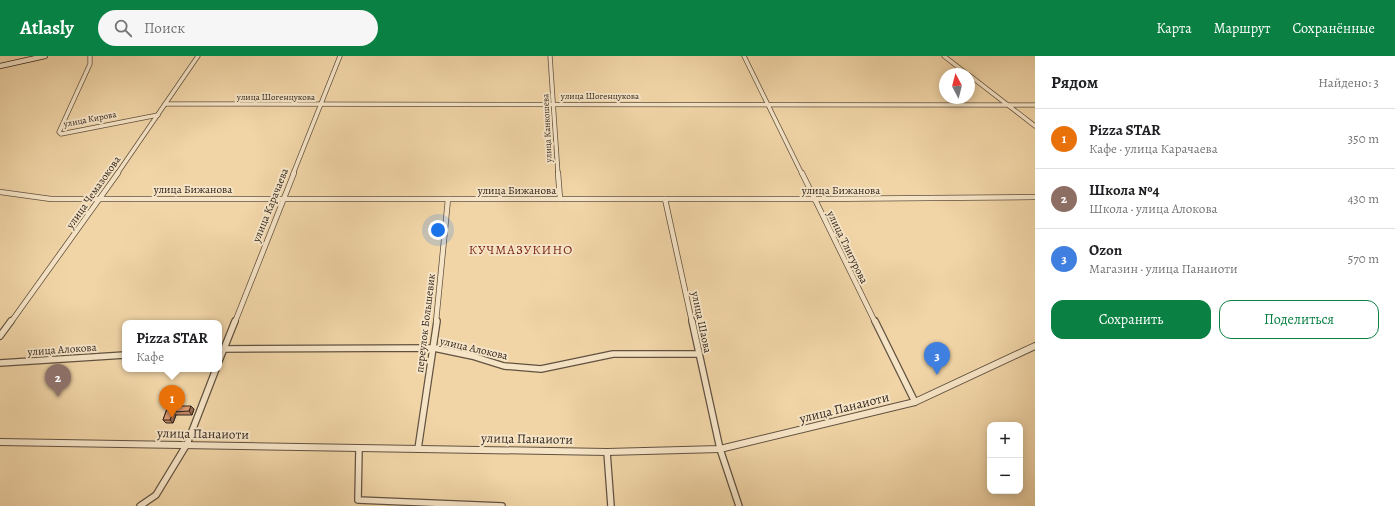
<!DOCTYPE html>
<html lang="ru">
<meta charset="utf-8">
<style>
:root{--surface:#fff;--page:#f6f6f6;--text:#202124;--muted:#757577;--line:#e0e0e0;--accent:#0b8043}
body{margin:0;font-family:Alegreya,serif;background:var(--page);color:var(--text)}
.controls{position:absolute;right:12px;bottom:12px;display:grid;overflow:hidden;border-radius:8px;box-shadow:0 2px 10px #0003}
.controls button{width:36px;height:36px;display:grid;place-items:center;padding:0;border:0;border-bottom:1px solid var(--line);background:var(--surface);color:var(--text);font:20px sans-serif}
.compass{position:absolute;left:939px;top:12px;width:36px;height:36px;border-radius:50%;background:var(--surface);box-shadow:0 2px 10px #0003;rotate:353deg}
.you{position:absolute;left:438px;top:174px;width:14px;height:14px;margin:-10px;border:3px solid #fff;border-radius:50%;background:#1a73e8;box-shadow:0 0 0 6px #1a73e833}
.badge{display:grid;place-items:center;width:26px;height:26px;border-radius:50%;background:var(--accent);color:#fff;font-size:13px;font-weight:700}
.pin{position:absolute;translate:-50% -33px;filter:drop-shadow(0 1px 2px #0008)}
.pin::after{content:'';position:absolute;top:21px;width:14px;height:12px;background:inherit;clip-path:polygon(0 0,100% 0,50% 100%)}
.popup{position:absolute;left:122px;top:264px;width:100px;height:52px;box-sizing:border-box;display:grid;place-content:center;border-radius:8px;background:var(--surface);filter:drop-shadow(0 1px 3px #0005);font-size:13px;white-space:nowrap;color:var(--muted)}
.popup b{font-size:15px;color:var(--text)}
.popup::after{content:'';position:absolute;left:50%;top:100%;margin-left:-8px;border:8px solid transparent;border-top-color:var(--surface)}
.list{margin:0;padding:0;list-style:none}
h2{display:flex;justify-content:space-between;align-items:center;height:52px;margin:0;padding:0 16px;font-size:17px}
h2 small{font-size:13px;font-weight:400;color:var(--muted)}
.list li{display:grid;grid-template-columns:26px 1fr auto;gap:12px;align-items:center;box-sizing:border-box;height:60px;padding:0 16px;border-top:1px solid var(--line)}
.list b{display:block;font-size:15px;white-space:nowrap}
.list p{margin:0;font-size:13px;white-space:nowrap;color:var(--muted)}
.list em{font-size:13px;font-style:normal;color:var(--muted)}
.actions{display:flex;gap:8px;padding:12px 16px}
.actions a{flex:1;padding:9px 0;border:1px solid var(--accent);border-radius:12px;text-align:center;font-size:14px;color:var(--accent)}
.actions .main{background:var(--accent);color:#fff}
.icon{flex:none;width:22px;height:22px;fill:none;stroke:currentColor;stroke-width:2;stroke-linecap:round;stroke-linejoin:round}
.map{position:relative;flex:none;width:1035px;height:450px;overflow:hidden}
header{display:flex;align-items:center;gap:24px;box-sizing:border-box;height:56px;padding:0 20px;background:var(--accent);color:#fff}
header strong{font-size:19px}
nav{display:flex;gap:22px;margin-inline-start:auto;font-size:14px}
.search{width:280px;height:36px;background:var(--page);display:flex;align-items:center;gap:10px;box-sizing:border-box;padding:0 14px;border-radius:22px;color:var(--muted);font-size:15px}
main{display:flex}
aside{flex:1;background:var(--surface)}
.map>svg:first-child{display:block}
</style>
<header>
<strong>Atlasly</strong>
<div class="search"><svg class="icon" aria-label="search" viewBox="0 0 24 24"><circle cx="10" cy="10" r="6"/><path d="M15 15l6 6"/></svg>Поиск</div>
<nav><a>Карта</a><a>Маршрут</a><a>Сохранённые</a></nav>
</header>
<main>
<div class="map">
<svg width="1035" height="450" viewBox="0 0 1035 450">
<rect width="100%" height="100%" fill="#f1d5a7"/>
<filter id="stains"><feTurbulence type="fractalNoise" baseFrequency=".005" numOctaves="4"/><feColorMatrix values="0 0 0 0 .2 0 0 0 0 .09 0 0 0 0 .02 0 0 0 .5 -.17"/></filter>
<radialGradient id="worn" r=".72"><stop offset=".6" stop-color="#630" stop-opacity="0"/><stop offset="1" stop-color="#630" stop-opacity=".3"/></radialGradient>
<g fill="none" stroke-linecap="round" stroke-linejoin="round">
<defs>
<g id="minor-far2">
<path d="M90 0V8L59 76 61 78 158 59"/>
<path d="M550 0 558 118"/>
<path d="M744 0 802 118"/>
<path d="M944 0 967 18"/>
<path d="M969 19 1035 70"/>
<path d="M165 48 1035 49"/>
<path d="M117 118 198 0"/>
<path d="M293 118 340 0"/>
</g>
<g id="minor-far1">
<path d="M558 117 560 143"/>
<path d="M802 117 875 266"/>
<path d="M0 136 51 143H815L1035 141"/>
<path d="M665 143 692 266"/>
<path d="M11 266 118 117"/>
<path d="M235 266 294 117"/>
<path d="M436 266 448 143"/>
</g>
<g id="minor">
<path d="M692 265 720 393 739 450"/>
<path d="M875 265 915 346"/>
<path d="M0 280 11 265"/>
<path d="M219 293 434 292 472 300 504 310 541 313 613 298H698"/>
<path d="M219 305 235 265"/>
<path d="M0 307 125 299"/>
<path d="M359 393 358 444 502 450"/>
<path d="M418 393 437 265"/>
<path d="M607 396 611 450"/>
<path d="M140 450 156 439 187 388 216 313"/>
</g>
<path id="tertiary" d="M0 386 607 396 720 393 915 346 1035 290"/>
<path id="secondary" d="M0 10 45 0"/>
</defs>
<use href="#minor-far2" stroke="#615240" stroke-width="5"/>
<use href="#minor-far1" stroke="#615240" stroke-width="6"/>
<use href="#minor" stroke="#615240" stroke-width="8"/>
<use href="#tertiary" stroke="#615240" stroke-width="8"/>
<use href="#secondary" stroke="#31261e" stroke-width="6"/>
<use href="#minor-far2" stroke="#f6e4c6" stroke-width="3.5"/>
<use href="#minor-far1" stroke="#f6e4c6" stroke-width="4.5"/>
<use href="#minor" stroke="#f6e4c6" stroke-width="5.5"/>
<use href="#tertiary" stroke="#f6e4c6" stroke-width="6"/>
<use href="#secondary" stroke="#f6e4c6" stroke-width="4.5"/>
</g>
<path fill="#bf8460" stroke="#31261e" d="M168 350 194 353 192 359H176L173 367H166L163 364Z"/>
<g fill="#9b6c4e" stroke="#31261e">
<path d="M191 350 194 353 192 359 189 355Z"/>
<path d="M173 356 176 359 173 367 170 364Z"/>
</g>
<path fill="#de9a70" stroke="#31261e" d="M168 350H191L189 355 173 356 170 364H163Z"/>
<g text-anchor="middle" stroke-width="4" stroke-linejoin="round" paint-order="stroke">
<g font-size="9" fill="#31261e" stroke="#f6e4c6">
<text x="600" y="43">улица Шогенцукова</text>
<text x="276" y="44">улица Шогенцукова</text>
<text transform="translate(90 63) rotate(-11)" y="3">улица Кирова</text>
<text transform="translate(547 72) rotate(-93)" y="3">улица Канкошева</text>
</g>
<g font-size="11" fill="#31261e" stroke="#f6e4c6">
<text x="193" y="137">улица Бижанова</text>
<text x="517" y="138">улица Бижанова</text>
<text x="841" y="138">улица Бижанова</text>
<text transform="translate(93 136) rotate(-55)" y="4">улица Чемазокова</text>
<text transform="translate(270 149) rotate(-68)" y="4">улица Карачаева</text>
<text transform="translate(848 191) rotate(64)" y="4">улица Тлигурова</text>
<text transform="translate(702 266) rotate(78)" y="4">улица Шаова</text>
<text transform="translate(425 267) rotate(-83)" y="4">переулок Большевик</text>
<text transform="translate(474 292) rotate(13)" y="4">улица Алокова</text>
<text transform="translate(62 293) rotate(-4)" y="4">улица Алокова</text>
</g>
<g font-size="13" letter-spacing="1" fill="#7a1f14" stroke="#f6e4c6">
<text x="521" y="198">КУЧМАЗУКИНО</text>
</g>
<g font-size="13" fill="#31261e" stroke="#f6e4c6">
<text transform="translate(844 351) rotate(-14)" y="5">улица Панаиоти</text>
<text transform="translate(203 377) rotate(1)" y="5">улица Панаиоти</text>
<text transform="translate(527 382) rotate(1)" y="5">улица Панаиоти</text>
</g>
</g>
<rect width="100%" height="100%" filter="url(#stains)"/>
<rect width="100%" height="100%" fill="url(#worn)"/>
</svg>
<div class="controls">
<button>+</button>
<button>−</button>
</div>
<svg class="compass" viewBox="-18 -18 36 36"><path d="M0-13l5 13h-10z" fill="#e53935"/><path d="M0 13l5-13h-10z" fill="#757577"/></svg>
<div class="you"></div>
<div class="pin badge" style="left:172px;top:362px;background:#e8710a">1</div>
<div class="popup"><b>Pizza STAR</b>Кафе</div>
<div class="pin badge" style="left:58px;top:341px;background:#8d6e63">2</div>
<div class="pin badge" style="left:937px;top:319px;background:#3f7fe0">3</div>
</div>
<aside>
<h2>Рядом<small>Найдено: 3</small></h2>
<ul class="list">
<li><span class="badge" style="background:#e8710a">1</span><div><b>Pizza STAR</b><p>Кафе · улица Карачаева</p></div><em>350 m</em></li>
<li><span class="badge" style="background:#8d6e63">2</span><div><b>Школа №4</b><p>Школа · улица Алокова</p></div><em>430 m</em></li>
<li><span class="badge" style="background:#3f7fe0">3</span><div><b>Ozon</b><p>Магазин · улица Панаиоти</p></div><em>570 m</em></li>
</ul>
<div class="actions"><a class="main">Сохранить</a><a>Поделиться</a></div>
</aside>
</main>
